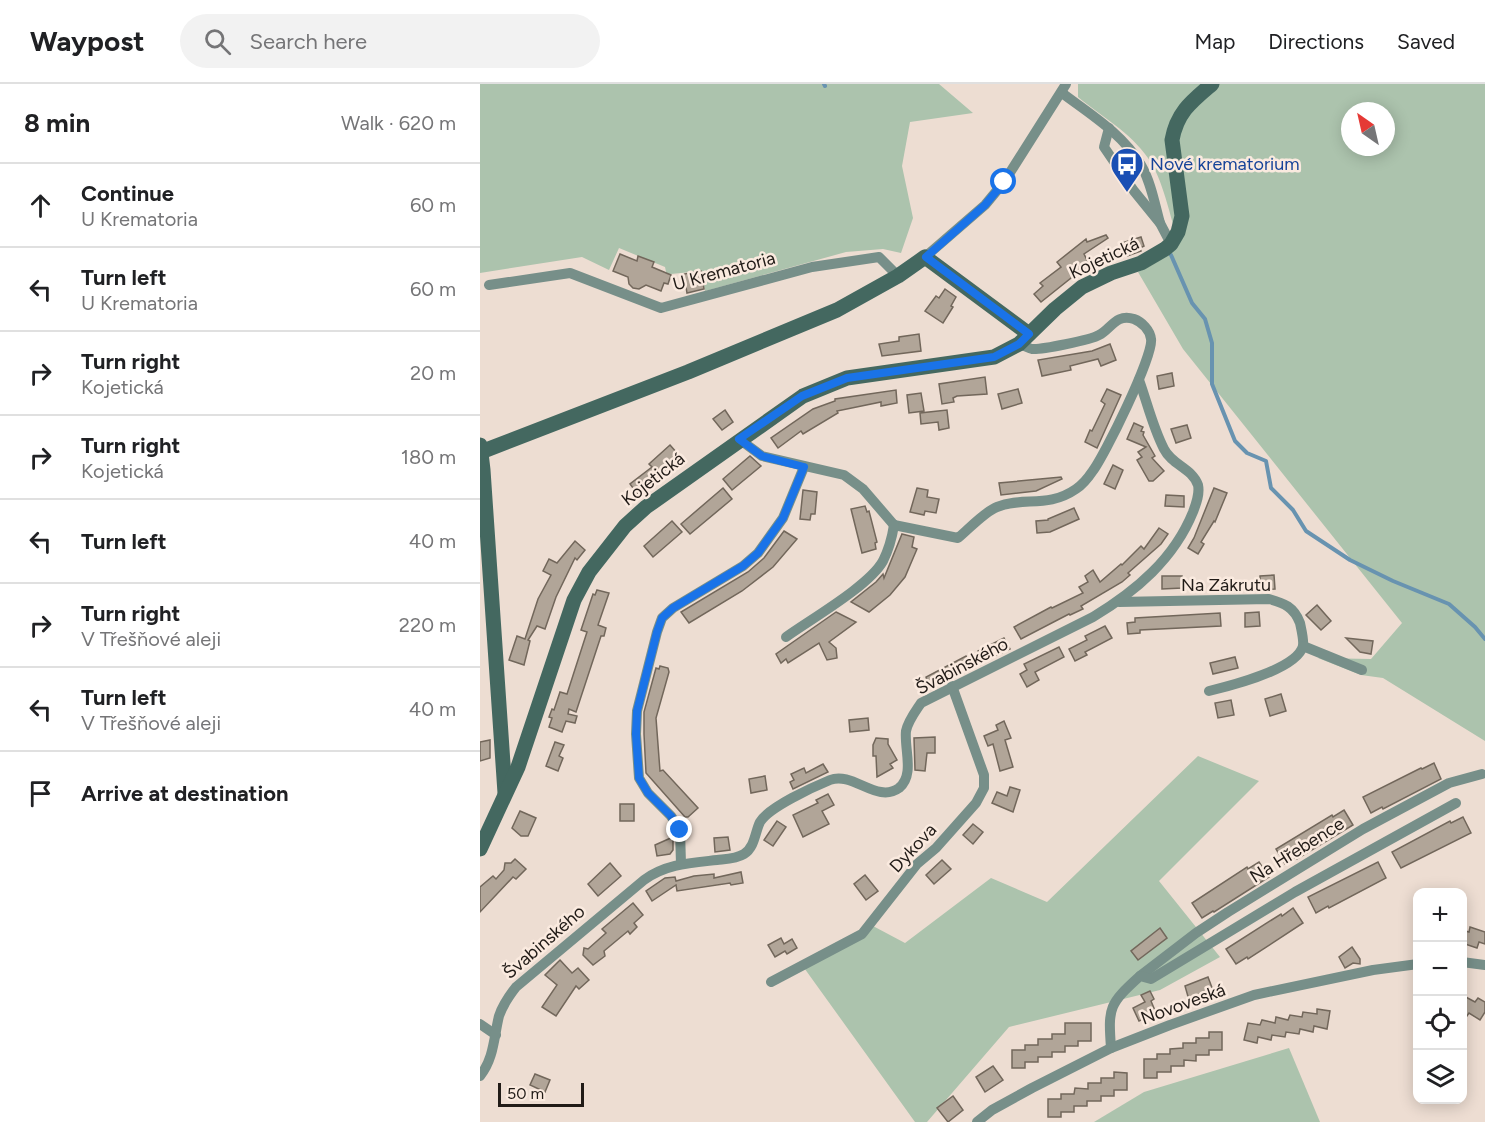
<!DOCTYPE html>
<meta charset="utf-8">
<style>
:root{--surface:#fff;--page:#f2f2f2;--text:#202124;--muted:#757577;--line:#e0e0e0}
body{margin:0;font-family:Figtree,sans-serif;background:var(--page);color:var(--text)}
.controls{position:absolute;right:18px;bottom:18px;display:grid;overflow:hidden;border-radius:12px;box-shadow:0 3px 15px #0003}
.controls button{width:54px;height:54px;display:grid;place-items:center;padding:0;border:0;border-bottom:2px solid var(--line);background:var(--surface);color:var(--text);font:30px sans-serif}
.compass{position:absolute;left:861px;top:18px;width:54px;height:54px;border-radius:50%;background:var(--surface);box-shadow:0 3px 15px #0003;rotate:326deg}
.scale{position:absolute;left:18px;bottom:15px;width:86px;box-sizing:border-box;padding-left:6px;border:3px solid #211b17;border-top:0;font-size:16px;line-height:21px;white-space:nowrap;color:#211b17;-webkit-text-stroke:4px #faeadf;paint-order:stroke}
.stop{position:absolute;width:18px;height:18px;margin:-14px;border:4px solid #1a73e8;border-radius:50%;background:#fff}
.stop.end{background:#1a73e8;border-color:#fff;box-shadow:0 2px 6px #0008}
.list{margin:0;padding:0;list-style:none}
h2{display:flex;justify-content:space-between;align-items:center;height:78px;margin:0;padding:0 24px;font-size:26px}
h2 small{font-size:20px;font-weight:400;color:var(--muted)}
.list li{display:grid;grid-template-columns:39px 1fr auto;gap:18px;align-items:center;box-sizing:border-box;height:84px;padding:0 24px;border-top:2px solid var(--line)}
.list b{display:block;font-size:22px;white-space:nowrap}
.list p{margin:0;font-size:20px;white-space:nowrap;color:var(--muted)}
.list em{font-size:20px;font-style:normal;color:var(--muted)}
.icon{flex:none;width:33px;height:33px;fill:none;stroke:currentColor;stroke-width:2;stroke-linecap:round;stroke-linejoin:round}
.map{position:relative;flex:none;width:1005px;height:1038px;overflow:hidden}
header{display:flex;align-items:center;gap:36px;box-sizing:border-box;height:84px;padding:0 30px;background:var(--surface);border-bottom:2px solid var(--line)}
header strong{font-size:28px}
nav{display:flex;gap:33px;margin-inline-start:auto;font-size:21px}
.search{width:420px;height:54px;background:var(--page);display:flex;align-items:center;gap:15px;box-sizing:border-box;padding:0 21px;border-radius:33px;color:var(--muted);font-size:22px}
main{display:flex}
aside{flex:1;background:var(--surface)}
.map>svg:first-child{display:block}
</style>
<header>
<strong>Waypost</strong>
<div class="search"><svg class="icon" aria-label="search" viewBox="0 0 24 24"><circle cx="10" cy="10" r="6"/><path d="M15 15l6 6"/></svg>Search here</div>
<nav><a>Map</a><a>Directions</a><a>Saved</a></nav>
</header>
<main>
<aside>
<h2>8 min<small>Walk · 620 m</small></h2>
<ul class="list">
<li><svg class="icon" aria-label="ahead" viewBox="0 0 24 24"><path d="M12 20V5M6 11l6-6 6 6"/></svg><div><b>Continue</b><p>U Krematoria</p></div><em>60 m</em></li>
<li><svg class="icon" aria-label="left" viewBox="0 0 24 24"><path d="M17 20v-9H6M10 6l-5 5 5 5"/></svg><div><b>Turn left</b><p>U Krematoria</p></div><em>60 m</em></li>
<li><svg class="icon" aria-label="right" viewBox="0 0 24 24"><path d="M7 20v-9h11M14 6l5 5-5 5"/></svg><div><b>Turn right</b><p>Kojetická</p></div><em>20 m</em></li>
<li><svg class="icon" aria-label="right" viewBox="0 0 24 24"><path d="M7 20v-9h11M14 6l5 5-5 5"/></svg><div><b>Turn right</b><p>Kojetická</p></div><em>180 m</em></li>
<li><svg class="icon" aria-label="left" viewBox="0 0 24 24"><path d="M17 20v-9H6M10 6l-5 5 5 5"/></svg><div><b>Turn left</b></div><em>40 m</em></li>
<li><svg class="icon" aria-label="right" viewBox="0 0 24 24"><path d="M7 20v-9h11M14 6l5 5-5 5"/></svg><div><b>Turn right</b><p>V Třešňové aleji</p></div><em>220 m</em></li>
<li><svg class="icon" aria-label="left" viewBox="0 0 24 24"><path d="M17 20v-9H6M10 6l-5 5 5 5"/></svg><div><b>Turn left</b><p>V Třešňové aleji</p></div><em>40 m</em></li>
<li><svg class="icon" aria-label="arrive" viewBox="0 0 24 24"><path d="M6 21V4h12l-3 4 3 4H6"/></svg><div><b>Arrive at destination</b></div></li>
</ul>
</aside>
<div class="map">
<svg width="1005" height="1038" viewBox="0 0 1005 1038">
<rect width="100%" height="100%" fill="#edddd2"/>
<g fill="#acc3ad" fill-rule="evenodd">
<path d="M0 0H459L493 29 430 38 422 82 433 134 421 169 403 165 366 168 225 207 221 187 191 190 188 197 185 183 139 164 129 186 102 173 0 189Z"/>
<path d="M598 0H1005V657L903 594 881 591 838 574 891 575 922 539 703 265 658 188C675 180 688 173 698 157 690 132 683 95 668 74 650 48 622 33 598 13ZM870 27H906V63H870Z"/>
<path d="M718 672 779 697 679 797 740 873 680 906 529 943 447 1038H435L322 881 393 842 425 859 511 794 567 818Z"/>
<path d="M809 964 840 1038H614L664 1008Z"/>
</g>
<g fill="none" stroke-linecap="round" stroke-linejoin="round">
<g stroke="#6893b0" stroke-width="4">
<path d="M344 0 345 2"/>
<path d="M691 171 712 219 725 235 732 259V300L755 357 767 369 786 377 791 404 813 426 826 447 870 476 913 497 969 520 995 543 1005 555"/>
</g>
</g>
<g fill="#b1a598" stroke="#72675b" stroke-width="1.5">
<path d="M626 151 628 154 604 170 608 178 599 182 601 186 561 218 554 210 563 202 560 199 581 183 577 178 606 155 607 158Z"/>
<path d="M661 153 664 162 660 164 661 167 647 172 642 159Z"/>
<path d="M140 170 157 177 158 172 174 178 172 183 191 191 188 200 184 199 181 207 166 201 159 205 153 204 149 200 148 193 133 187Z"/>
<path d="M221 187 224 205 207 209 204 190Z"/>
<path d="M465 205 476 213 471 222 473 223 463 239 445 227 456 212 459 214Z"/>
<path d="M439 250 441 267 402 272 399 260 419 257V253Z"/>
<path d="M630 260 636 276 621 282 618 275 590 282 591 286 562 292 558 276 612 267Z"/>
<path d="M692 289 694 302 679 305 677 292Z"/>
<path d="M505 293 507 310 477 312 473 314 474 318 462 320 459 300Z"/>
<path d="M538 305 542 319 522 325 518 310Z"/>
<path d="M627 305 641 311 617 364 605 358 610 346 612 347 625 320 621 317Z"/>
<path d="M416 306 417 319 401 322V318L357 327 358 329 323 350 321 347 298 364 291 354 333 325 355 317V315Z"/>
<path d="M441 309 444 327 429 329 427 311Z"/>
<path d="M245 326 253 338 242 346 233 335Z"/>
<path d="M467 326 469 344 459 346 458 338 441 340 440 329Z"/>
<path d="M654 339 663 343 661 347 664 348 663 351 675 372 672 374 684 387 673 397H669L657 376 662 373 658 368 666 363 647 355Z"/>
<path d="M707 341 711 354 696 359 691 345Z"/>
<path d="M190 361 197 369 189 377 191 386 186 385 159 412 150 400 172 383 169 380Z"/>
<path d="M270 372 281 382 252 406 243 395Z"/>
<path d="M633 381 643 386 635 405 624 400Z"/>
<path d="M581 393 582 395 556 407 521 411 519 399Z"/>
<path d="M243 404 252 415 210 450 201 440Z"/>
<path d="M437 404 448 406 447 413 459 415 456 429 445 427 444 431 430 428Z"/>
<path d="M734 404 747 409 735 438 734 437 721 458 724 460 718 470 708 464 714 454Z"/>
<path d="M323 406 337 408 335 430H331L330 436 320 435Z"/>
<path d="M686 411 704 412V423L685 422Z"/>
<path d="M385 422 387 428 389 427 397 458 395 459 396 465 382 469 371 425Z"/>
<path d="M594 424 599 435 570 448 557 449 556 437 568 436V435Z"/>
<path d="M192 437 202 448 173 473 164 462Z"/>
<path d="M679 444 688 450 681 460 648 489 650 491 642 498 601 522 603 525 590 531 589 530 541 555 534 543 571 523 572 524 603 509 599 503 608 498 605 492 613 486 620 498 641 480 642 481 661 462 664 465Z"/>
<path d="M304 447 317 455 293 483 262 507 209 539 201 528 268 488 284 474Z"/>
<path d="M422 450 434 453 432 463 437 465 425 493 410 511 389 528 371 518 396 498 403 490 404 494Z"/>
<path d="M95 457 105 466 97 476 95 474 76 513 65 545 57 542 48 556 50 557 44 581 29 576 37 552 45 555 58 515 71 491 63 487 69 475 77 479Z"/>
<path d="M794 491 795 505 780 506V492Z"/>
<path d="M682 492H702V504L682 505Z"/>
<path d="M117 506 129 509 118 541 126 544 124 552H121L96 628 89 625 88 630 97 632 95 639 86 637 82 648 69 643 72 634 69 633 72 625 74 626 80 608 87 610 107 548 101 546 113 510 115 511Z"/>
<path d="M837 521 851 537 841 546 826 531Z"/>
<path d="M356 528 376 538 349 558 356 564 357 574 347 576 339 559 308 579 306 575 301 579 296 570Z"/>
<path d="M779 528 780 542 765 543V529Z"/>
<path d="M740 529 741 542 660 546V549L648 550 647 539 655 538V534Z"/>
<path d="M625 542 632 554 605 568 607 571 595 577 589 565 607 556 605 552Z"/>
<path d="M524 554 530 565 504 577 498 567Z"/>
<path d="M866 554 893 557 891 570 880 568Z"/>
<path d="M579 563 584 573 555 588 559 596 547 603 540 590 547 586 544 580Z"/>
<path d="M486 572 491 583 450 604 446 593Z"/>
<path d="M755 573 758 584 733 590 730 579Z"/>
<path d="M180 582 188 584 189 588 176 634 180 687 183 686 218 724 208 733H205L166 689 164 650V628L176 584 179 585Z"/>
<path d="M801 610 806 627 790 632 785 615Z"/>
<path d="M751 616 754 631 738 634 735 619Z"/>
<path d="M388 634 389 646 370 648 369 636Z"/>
<path d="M524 637 531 654 525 656 533 683 520 687 513 660 508 662 504 652 518 646 516 641Z"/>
<path d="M455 653V669H447L445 687 435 686 434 654Z"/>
<path d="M396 654 408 655V660L417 676 410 680 413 684 397 693 396 672H393V661Z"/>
<path d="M10 656V674L0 677V658Z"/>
<path d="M75 658 84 661 79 672 83 674 78 687 66 682Z"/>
<path d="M954 679 961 695 903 725 902 723 891 729 883 713 941 684 942 685Z"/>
<path d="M343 680 348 688 313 705 310 698 314 696 311 690 324 684 326 689Z"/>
<path d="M285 692 287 706 271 709 269 695Z"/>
<path d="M530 703 540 706 533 728 512 719 517 708 527 712Z"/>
<path d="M348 710 354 721 342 727 349 740 323 753 313 731 338 719 336 716Z"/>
<rect x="140" y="720" width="14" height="17"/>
<path d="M864 726 873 741 817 775 816 773 805 780 796 765 852 731 853 733Z"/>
<path d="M40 727 56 734 48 752H41L32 744Z"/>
<path d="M983 733 991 749 921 784 912 768 970 737 971 739Z"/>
<path d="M297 737 306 743 293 762 284 756Z"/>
<path d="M493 740 503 748 493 760 483 751Z"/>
<path d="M193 753V766L190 770 177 772 175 761Z"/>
<path d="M248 753 250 766 235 768 234 754Z"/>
<path d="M35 775 46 785 36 795 33 793 0 828V803L13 792 16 795 24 786 25 779H31Z"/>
<path d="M462 776 471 785 454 800 446 791Z"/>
<path d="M779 778 789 793 734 828 733 827 722 834 712 819 767 783 768 785Z"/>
<path d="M898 778 906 794 849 824 848 822 836 829 828 813Z"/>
<path d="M130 779 141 792 118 812 108 800Z"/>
<path d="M261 788 263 799 251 801 250 799 197 807 196 801 172 817 166 807 185 794 195 793 196 797 214 792 234 790V794Z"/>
<path d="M385 791 398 807 386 816 374 800Z"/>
<path d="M153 819 163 831 154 839 157 843 150 850 148 847 124 867 125 872 113 881 103 871 104 864 108 865 126 849 122 845Z"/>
<path d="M813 824 823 839 768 875 767 873 756 880 746 865 801 830 802 832Z"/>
<path d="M990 843 1005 848V860L999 858 997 864 982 859V846L989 848Z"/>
<path d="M680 844 687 854 658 876 651 867Z"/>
<path d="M301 854 304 860 312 855 317 864 307 870 305 867 295 873 288 861Z"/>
<path d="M872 863 880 875V880L873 879 865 884 859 873Z"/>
<path d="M80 876 92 889 98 884 109 896 99 905 96 902 76 932 62 923 77 901 65 891Z"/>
<path d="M728 893 734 909 716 916 715 914 709 916 705 902Z"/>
<path d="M670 907 674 915 671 917 676 929 659 937 653 924 665 918 661 911Z"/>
<path d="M982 911 995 918 998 914 1005 918V928L1000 936 989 929 982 939Z"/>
<path d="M837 925 850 927 847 945 834 942 833 948 820 945 819 950 806 948 805 953 792 951 791 956 778 953 777 959 764 956 768 939 780 941 782 936 795 939 796 933 808 936 810 931 822 933 823 928 837 930Z"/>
<path d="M585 939H611V957H598V962H585V968H572V973H558V978H545V984H532V966H545V961H558V955H572V950H585Z"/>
<path d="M729 948H742V966H729V971H716V977L704 976V982H691V988H677V994H664V975H677V970H690V965L703 964V959H716V954H729Z"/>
<path d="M513 982 523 996 505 1008 496 993Z"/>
<path d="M634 988 647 989V1006H634V1012H621V1017H607V1022H594V1028H581V1033H568V1015H581V1010H594L595 1004 608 1005V999H621V994H634Z"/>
<path d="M55 990 70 996 65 1008 50 1001Z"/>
<path d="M473 1012 483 1026 468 1038 457 1024Z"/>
</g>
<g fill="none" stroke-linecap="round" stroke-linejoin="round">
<g stroke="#778f89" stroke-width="10">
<path d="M582 9C610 30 643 50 661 81 671 98 675 121 680 139"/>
<path d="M629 44 624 63 654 107 680 139 691 160"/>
<path d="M445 173 505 121 524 98 586 0"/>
<path d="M9 201 90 189 181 224 332 183 399 173 418 192"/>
<path d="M259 355 282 372 364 391 383 405 414 441"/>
<path d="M414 441 478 454C489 445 504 428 517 423 544 412 567 425 596 405 602 401 608 394 612 388 624 373 674 271 671 255 670 246 662 238 654 235 636 229 631 245 619 251 611 256 560 266 552 265 548 264 543 261 539 260"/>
<path d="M639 518 789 515C804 519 814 523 820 539 821 544 824 556 823 562 817 585 750 602 729 607"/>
<path d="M306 553C331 535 389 502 403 477 409 465 412 454 414 441"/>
<path d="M823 562 882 586"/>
<path d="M201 780 200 746 191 732 168 709 159 694 156 650 157 627 177 548 182 534 193 524 263 482 278 469 303 434 324 383"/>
<path d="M982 878 1005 881"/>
<path d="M660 892 716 849 748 828 883 745 969 699 1002 690"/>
<path d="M291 898 382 850 437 780 456 764 496 719 504 704V691L472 602"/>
<path d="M0 940 16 951"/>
<path d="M631 964C628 923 629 920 660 892L671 895 815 808 976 719"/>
<path d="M0 992C14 975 14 952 19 932 23 920 29 912 36 903L164 796C186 780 210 779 237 776 246 775 256 775 264 770 275 763 275 748 280 738 289 723 333 703 350 696 373 687 397 720 419 704 435 691 424 665 426 647 428 637 435 628 441 619L613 533C656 507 694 475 713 428 716 420 720 410 718 401 712 384 692 381 684 365 673 344 667 318 659 296"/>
<path d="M497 1038 512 1026 552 1004 631 964 690 941 774 911 893 886 938 880"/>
</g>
<g stroke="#446860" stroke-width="15">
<path d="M0 361 3 386 25 709"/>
<path d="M1 368 208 288 357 226 418 192 445 173 549 250"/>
<path d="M0 765 38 683 94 516 109 488 145 442 166 423 323 312 367 294 514 273 539 260 575 225 602 203 631 189 661 179 685 165 691 160 698 148 702 132 692 56C697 28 712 17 732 0"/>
</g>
</g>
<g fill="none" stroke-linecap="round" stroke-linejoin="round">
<path stroke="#1a73e8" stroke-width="8" d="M200 746 191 732 168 709 159 694 156 650 157 627 177 548 182 534 193 524 263 482 278 469 303 434 324 383 282 372 259 355 322 312 367 294 514 273 539 260 549 250 446 173 505 121 524 98"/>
</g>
<defs>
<symbol id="bus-pin" viewBox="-11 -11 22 30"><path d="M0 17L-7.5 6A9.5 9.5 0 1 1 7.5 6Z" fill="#1a4fb4" stroke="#faeadf"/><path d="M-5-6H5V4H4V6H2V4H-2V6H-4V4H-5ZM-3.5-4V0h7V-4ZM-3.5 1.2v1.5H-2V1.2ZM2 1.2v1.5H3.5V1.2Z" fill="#fff"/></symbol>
</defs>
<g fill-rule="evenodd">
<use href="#bus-pin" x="628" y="61" width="38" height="52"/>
</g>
<g text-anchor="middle" stroke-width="5" stroke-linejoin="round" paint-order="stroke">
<g font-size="18" fill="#164399" stroke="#faeadf" text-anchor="start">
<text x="670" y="86">Nové krematorium</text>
</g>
<g font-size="18" fill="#211b17" stroke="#faeadf">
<text transform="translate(624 174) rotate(-25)" y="6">Kojetická</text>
<text transform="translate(244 187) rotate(-15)" y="6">U Krematoria</text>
<text transform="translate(173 395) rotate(-38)" y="6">Kojetická</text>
<text x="746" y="507">Na Zákrutu</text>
<text transform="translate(482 582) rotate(-28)" y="6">Švabinského</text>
<text transform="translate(433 764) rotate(-47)" y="6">Dykova</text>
<text transform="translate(817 766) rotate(-32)" y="6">Na Hřebence</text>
<text transform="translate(64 858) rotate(-41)" y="6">Švabinského</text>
<text transform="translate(703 920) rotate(-20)" y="6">Novoveská</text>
</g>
</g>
</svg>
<div class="controls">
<button>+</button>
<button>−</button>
<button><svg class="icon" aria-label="locate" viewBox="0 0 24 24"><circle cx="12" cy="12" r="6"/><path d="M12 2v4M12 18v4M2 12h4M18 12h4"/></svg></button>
<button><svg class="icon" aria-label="layers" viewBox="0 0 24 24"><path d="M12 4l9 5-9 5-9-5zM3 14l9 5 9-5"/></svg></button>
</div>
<svg class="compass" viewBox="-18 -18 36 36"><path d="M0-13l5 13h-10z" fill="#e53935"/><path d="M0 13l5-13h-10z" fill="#757577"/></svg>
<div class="scale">50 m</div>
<div class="stop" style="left:524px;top:98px"></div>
<div class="stop end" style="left:200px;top:746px"></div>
</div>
</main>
